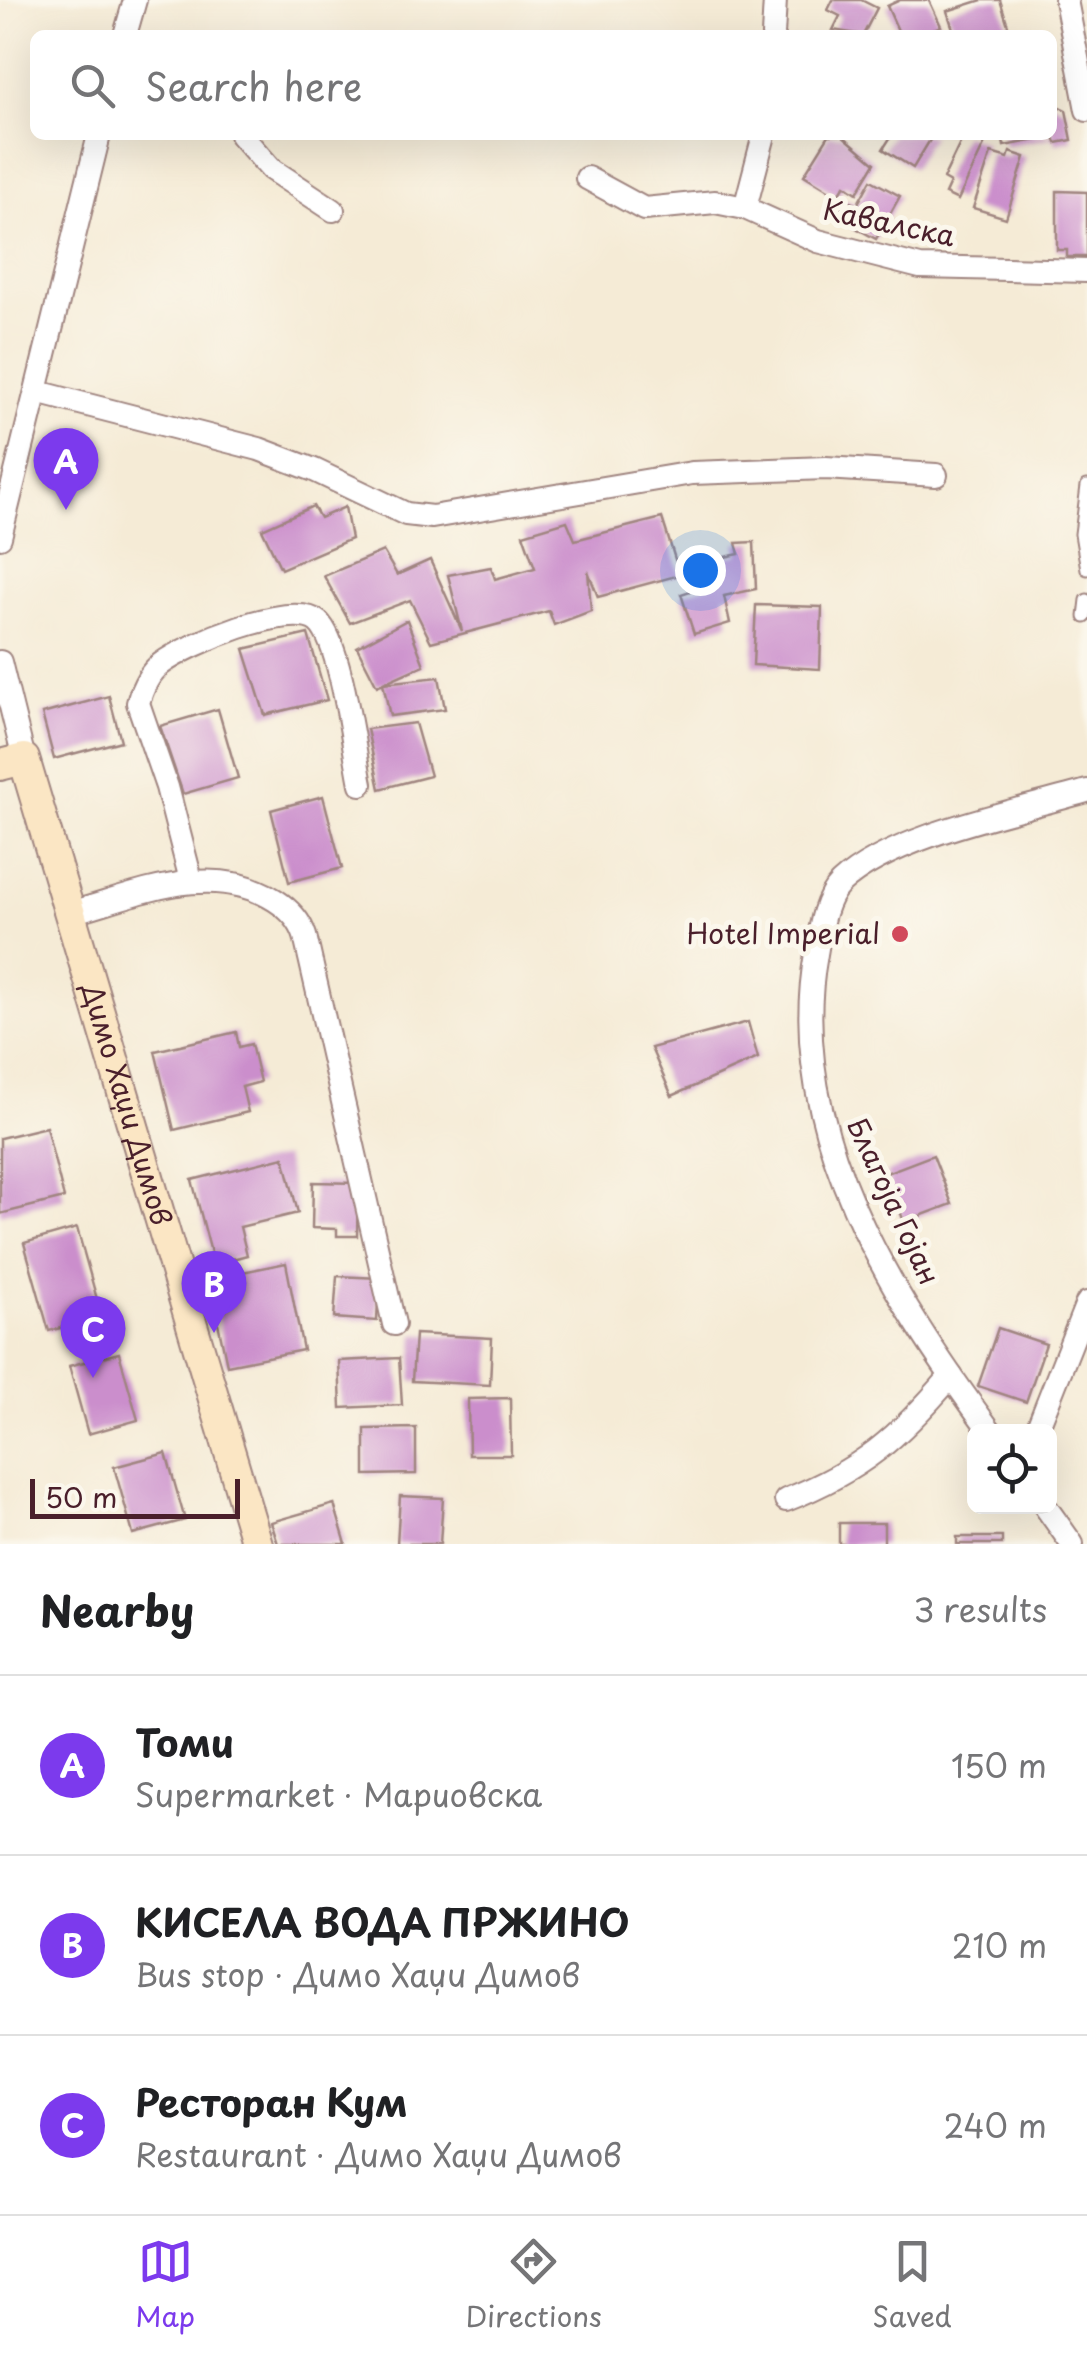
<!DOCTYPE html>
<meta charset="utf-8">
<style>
:root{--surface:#fff;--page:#f6f6f6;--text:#202124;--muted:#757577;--line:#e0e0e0;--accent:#7c3aed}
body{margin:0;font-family:"Playpen Sans",sans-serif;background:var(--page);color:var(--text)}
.controls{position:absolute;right:30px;bottom:30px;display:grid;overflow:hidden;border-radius:15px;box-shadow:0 10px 40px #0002}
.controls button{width:90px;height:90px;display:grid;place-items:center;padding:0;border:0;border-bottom:2px solid var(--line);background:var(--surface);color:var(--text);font:50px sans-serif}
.scale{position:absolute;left:30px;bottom:25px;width:210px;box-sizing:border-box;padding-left:10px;border:5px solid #4a1f2b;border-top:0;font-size:28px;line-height:35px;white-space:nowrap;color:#4a1f2b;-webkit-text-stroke:8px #fbf7ec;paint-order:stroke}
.you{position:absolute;left:700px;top:570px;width:35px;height:35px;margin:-25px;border:8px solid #fff;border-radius:50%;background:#1a73e8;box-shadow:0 0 0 15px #1a73e833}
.badge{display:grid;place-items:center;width:65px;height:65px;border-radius:50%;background:var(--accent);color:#fff;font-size:32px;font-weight:700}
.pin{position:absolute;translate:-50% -82px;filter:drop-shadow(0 2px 5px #0008)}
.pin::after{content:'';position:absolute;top:52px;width:35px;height:30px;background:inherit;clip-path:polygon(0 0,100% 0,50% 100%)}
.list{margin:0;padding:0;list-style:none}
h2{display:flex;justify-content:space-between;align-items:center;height:130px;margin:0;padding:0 40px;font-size:42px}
h2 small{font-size:32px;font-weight:400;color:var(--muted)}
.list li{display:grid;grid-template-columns:65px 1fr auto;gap:30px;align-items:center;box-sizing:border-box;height:180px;padding:0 40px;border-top:2px solid var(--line)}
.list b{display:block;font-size:38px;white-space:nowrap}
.list p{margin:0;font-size:32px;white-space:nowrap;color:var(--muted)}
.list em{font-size:32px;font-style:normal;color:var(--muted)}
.icon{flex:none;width:55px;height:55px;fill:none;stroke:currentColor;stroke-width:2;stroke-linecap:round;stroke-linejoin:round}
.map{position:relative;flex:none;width:1087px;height:1544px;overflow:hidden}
.search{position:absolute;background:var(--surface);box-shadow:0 10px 40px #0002;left:30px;right:30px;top:30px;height:110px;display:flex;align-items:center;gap:25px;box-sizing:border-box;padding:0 35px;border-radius:15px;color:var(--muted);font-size:38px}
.sheet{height:670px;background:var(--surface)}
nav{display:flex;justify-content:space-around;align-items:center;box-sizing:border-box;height:140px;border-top:2px solid var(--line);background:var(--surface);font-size:28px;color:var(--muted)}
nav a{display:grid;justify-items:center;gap:5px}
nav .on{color:var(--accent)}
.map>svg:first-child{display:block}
</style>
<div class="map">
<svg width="1087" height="1544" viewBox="0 0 1087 1544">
<rect width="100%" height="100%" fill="#fbf7ec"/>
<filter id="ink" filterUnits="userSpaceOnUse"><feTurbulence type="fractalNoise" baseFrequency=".01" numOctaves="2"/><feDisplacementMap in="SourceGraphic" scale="20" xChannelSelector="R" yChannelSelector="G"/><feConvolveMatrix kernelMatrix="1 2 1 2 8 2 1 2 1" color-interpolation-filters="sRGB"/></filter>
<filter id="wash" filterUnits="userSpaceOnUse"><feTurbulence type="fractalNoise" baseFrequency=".0048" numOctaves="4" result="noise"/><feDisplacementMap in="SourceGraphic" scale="40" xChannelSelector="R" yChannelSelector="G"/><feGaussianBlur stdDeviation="2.25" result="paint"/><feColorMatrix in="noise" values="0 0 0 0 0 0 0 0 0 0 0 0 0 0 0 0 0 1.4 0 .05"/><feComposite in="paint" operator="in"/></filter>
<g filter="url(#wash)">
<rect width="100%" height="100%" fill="#f5ebd6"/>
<g id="blocks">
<g fill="#cb8ecc">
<path d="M833 0H861L877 8 863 35 833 30 840 16 828 10Z"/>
<path d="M900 0H929L941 26 920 35H900L887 6Z"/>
<path d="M982 0H1000L1011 35H955L947 11Z"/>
<path d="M1052 103 1066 110 1072 140 1056 143 1054 137 1004 146 1002 135H1052Z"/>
<path d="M829 135H842L875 163 857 193 845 185 838 196 804 175Z"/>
<path d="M892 135H933L913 168 883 149Z"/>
<path d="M964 135 985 143 958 200 945 194 950 183 943 179Z"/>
<path d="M1010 152 1025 157 1006 218 973 208 991 153 1008 158Z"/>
<path d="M871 180 900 196 876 239 836 217 846 199 857 205Z"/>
<path d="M1057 191 1087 192V257H1067V250H1057Z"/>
<path d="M313 506 320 518 345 507 351 539 281 569 262 529Z"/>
<path d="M662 518 680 575 598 597 588 571 591 611 554 625 549 611 431 642 410 600 350 623 324 576 383 551 397 575 430 560 462 631 448 575 491 567 495 579 535 568 523 534 567 521 575 540Z"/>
<path d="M754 542 756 589 724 596 730 623 694 634 681 594 712 584 706 561 739 554 736 543Z"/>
<path d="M756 605 822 607 820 669 753 665Z"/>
<path d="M407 620 424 665 377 686 357 647Z"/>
<path d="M308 634 327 700 265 715 244 649Z"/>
<path d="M439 677 445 709 390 716 383 683Z"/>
<path d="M109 696 121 741 54 759 42 714Z"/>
<path d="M218 709 238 778 183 794 160 726Z"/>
<path d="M415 723 430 776 380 789 367 729Z"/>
<path d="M323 796 342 868 289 882 271 810Z"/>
<path d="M748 1022 758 1058 672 1096 651 1048Z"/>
<path d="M236 1032 239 1047 251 1044 260 1082 242 1087 248 1112 174 1130 155 1051Z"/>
<path d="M46 1127 64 1198 0 1214V1138Z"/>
<path d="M933 1155 952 1204 904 1222 886 1173Z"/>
<path d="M284 1157 298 1213 240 1227 247 1255 214 1264 192 1180Z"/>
<path d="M313 1182 358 1183 357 1236H337V1229L312 1228Z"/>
<path d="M77 1228 102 1317 49 1331 24 1243Z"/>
<path d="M286 1263 303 1350 227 1365 214 1304 204 1306 199 1281Z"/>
<path d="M337 1276 379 1278 377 1321 334 1318Z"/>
<path d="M998 1328 1046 1344 1026 1402 978 1386Z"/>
<path d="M415 1334 492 1338 490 1385 412 1381Z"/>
<path d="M119 1353 138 1420 88 1434 69 1366Z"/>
<path d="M399 1358 402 1405 341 1408 339 1361Z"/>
<path d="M510 1398 511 1455H469L468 1399Z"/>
<path d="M416 1428V1474L365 1475V1429Z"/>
<path d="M166 1453 185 1520 133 1534 114 1467Z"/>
<path d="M400 1496 443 1498 440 1544H397Z"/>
<path d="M334 1504 346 1544H278L271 1522Z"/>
<rect x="839" y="1523" width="45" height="21"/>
<rect x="957" y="1537" width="45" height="7"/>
</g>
</g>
</g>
<g filter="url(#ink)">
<use href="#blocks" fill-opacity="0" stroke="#a08580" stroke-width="2.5"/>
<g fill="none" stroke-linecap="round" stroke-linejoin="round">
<defs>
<g id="lane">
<path d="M1087 486 1081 534 1087 569"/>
<path d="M1085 617 1087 600"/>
</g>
<g id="street">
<path d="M1066 0 1087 110"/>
<path d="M125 35 135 0"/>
<path d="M773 35 775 0"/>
<path d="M241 135 271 169 333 210"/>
<path d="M587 178 644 209 715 202 745 208 818 241 920 267 1087 271"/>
<path d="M745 208 764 135"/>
<path d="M37 392 259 449 314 470 406 514 432 517 692 473 826 468 936 475"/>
<path d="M0 537 99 135"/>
<path d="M0 662 24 759"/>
<path d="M191 880 167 787 138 703C142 689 149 673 161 664 186 645 292 599 318 622 341 642 354 751 361 784"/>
<path d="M70 913C137 895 211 860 275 900 289 909 300 920 305 936L394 1324"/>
<path d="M991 1432C892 1297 784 1129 816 954 820 931 823 901 840 884 892 835 1018 811 1087 791"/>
<path d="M1036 1432 1087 1303"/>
<path d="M786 1500C862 1470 898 1438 951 1376"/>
<path d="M1045 1506 1072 1544"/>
</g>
<g id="secondary">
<path id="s1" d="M0 765 24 759 257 1544"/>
</g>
</defs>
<use href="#lane" stroke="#a08580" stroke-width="15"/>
<use href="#street" stroke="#a08580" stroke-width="26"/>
<use href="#secondary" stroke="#a08580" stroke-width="34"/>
<use href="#lane" stroke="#fff" stroke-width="11"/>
<use href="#street" stroke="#fff" stroke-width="22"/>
<use href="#secondary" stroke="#fbe6c4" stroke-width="30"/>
</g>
</g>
<circle fill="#d1495b" stroke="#fbf7ec" stroke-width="4" cx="900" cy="934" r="10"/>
<g text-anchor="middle" stroke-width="10" stroke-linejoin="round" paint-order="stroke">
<g font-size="28" fill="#4a1f2b" stroke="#fbf7ec">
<text transform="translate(889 223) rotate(12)" y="10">Кавалска</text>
<text dy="10" stroke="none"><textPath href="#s1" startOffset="385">Димо Хаџи Димов</textPath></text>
<text transform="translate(893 1201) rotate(65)" y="10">Благоја Гојан</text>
</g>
<g font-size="28" fill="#4a1f2b" stroke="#fbf7ec" text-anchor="end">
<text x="880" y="944">Hotel Imperial</text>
</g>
</g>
</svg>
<div class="controls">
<button><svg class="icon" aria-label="locate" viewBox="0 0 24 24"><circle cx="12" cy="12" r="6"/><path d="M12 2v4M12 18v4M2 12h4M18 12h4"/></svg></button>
</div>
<div class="scale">50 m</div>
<div class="you"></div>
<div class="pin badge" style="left:66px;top:510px">A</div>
<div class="pin badge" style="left:214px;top:1333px">B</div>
<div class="pin badge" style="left:93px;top:1378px">C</div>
<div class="search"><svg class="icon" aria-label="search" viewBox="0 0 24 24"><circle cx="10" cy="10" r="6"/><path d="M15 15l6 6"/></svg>Search here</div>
</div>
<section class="sheet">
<h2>Nearby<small>3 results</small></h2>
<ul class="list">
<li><span class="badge">A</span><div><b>Томи</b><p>Supermarket · Мариовска</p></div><em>150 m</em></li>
<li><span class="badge">B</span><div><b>КИСЕЛА ВОДА ПРЖИНО</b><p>Bus stop · Димо Хаџи Димов</p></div><em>210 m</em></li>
<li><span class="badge">C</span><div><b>Ресторан Кум</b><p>Restaurant · Димо Хаџи Димов</p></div><em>240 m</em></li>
</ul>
</section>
<nav>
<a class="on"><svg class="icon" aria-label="map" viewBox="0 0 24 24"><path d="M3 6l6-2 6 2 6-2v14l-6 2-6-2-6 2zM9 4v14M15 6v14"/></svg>Map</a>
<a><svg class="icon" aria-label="directions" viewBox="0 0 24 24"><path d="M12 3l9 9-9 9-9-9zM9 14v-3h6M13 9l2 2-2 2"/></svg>Directions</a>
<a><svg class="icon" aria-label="saved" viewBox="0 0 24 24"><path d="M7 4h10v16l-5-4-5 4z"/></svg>Saved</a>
</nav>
